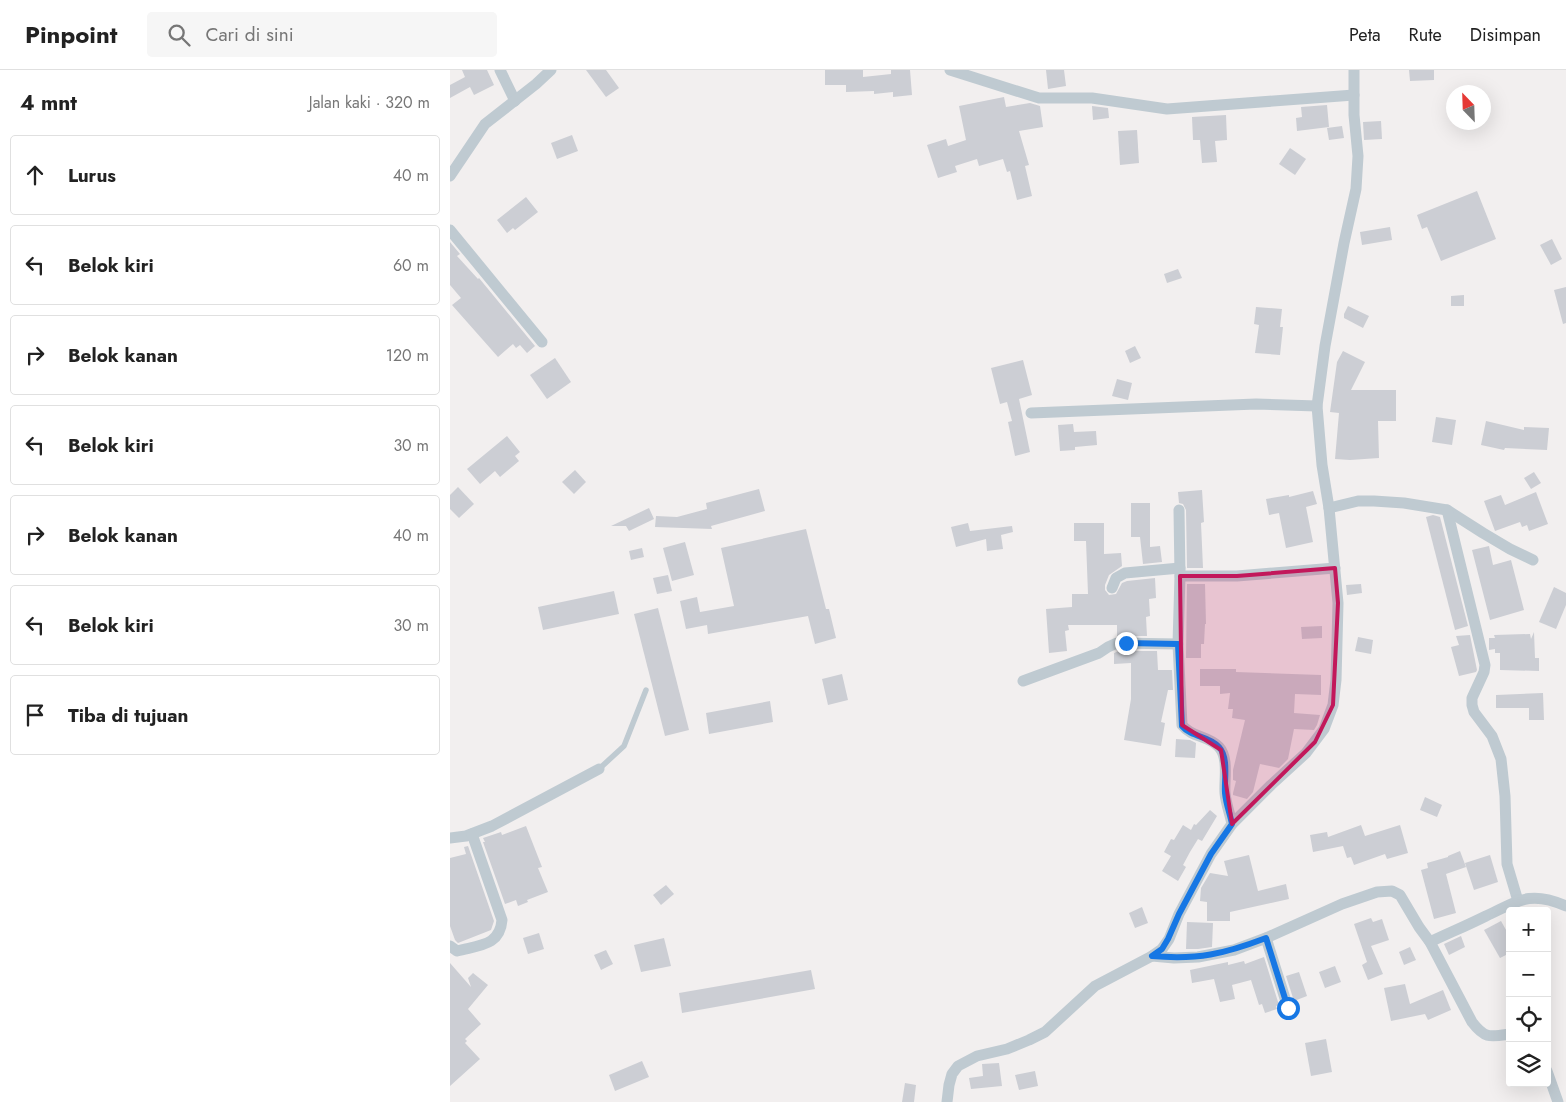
<!DOCTYPE html>
<html lang="id">
<meta charset="utf-8">
<style>
:root{--surface:#fff;--page:#f6f6f6;--text:#222;--muted:#767676;--line:#e0e0e0}
body{margin:0;font-family:Jost,sans-serif;background:var(--page);color:var(--text)}
.controls{position:absolute;right:15px;bottom:15px;display:grid;overflow:hidden;border-radius:5px;box-shadow:0 5px 20px #0002}
.controls button{width:45px;height:45px;display:grid;place-items:center;padding:0;border:0;border-bottom:1px solid var(--line);background:var(--surface);color:var(--text);font:25px sans-serif}
.compass{position:absolute;left:996px;top:15px;width:45px;height:45px;border-radius:50%;background:var(--surface);box-shadow:0 5px 20px #0002;rotate:337deg}
.stop{position:absolute;width:15px;height:15px;margin:-11px;border:4px solid #1677e4;border-radius:50%;background:#fff}
.stop.end{background:#1677e4;border-color:#fff;box-shadow:0 1px 5px #0008}
.list{margin:0;padding:0;list-style:none}
h2{display:flex;justify-content:space-between;align-items:center;height:65px;margin:0;padding:0 20px;font-size:21px}
h2 small{font-size:16px;font-weight:400;color:var(--muted)}
.list li{display:grid;grid-template-columns:32px 1fr auto;gap:15px;align-items:center;box-sizing:border-box;height:80px;margin:0 10px 10px;padding:0 10px;border:1px solid var(--line);border-radius:5px}
.list b{display:block;font-size:19px;white-space:nowrap}
.list em{font-size:16px;font-style:normal;color:var(--muted)}
.icon{flex:none;width:28px;height:28px;fill:none;stroke:currentColor;stroke-width:2;stroke-linecap:round;stroke-linejoin:round}
.map{position:relative;flex:none;width:1116px;height:1032px;overflow:hidden}
header{display:flex;align-items:center;gap:30px;box-sizing:border-box;height:70px;padding:0 25px;background:var(--surface);border-bottom:1px solid var(--line)}
header strong{font-size:24px}
nav{display:flex;gap:28px;margin-inline-start:auto;font-size:18px}
.search{width:350px;height:45px;background:var(--page);display:flex;align-items:center;gap:12px;box-sizing:border-box;padding:0 18px;border-radius:5px;color:var(--muted);font-size:19px}
main{display:flex}
aside{flex:1;background:var(--surface)}
.map>svg:first-child{display:block}
</style>
<header>
<strong>Pinpoint</strong>
<div class="search"><svg class="icon" aria-label="search" viewBox="0 0 24 24"><circle cx="10" cy="10" r="6"/><path d="M15 15l6 6"/></svg>Cari di sini</div>
<nav><a>Peta</a><a>Rute</a><a>Disimpan</a></nav>
</header>
<main>
<aside>
<h2>4 mnt<small>Jalan kaki · 320 m</small></h2>
<ul class="list">
<li><svg class="icon" aria-label="ahead" viewBox="0 0 24 24"><path d="M12 20V5M6 11l6-6 6 6"/></svg><div><b>Lurus</b></div><em>40 m</em></li>
<li><svg class="icon" aria-label="left" viewBox="0 0 24 24"><path d="M17 20v-9H6M10 6l-5 5 5 5"/></svg><div><b>Belok kiri</b></div><em>60 m</em></li>
<li><svg class="icon" aria-label="right" viewBox="0 0 24 24"><path d="M7 20v-9h11M14 6l5 5-5 5"/></svg><div><b>Belok kanan</b></div><em>120 m</em></li>
<li><svg class="icon" aria-label="left" viewBox="0 0 24 24"><path d="M17 20v-9H6M10 6l-5 5 5 5"/></svg><div><b>Belok kiri</b></div><em>30 m</em></li>
<li><svg class="icon" aria-label="right" viewBox="0 0 24 24"><path d="M7 20v-9h11M14 6l5 5-5 5"/></svg><div><b>Belok kanan</b></div><em>40 m</em></li>
<li><svg class="icon" aria-label="left" viewBox="0 0 24 24"><path d="M17 20v-9H6M10 6l-5 5 5 5"/></svg><div><b>Belok kiri</b></div><em>30 m</em></li>
<li><svg class="icon" aria-label="arrive" viewBox="0 0 24 24"><path d="M6 21V4h12l-3 4 3 4H6"/></svg><div><b>Tiba di tujuan</b></div></li>
</ul>
</aside>
<div class="map">
<svg width="1116" height="1032" viewBox="0 0 1116 1032">
<rect width="100%" height="100%" fill="#f2efef"/>
<g fill="#ccced4">
<path d="M12 0H37L44 15 24 25 20 17 0 28V15L15 7Z"/>
<path d="M136 0H156L169 18 156 27Z"/>
<path d="M375 0H413V7L441 4V0H460L462 25 443 27V22L424 24V21L396 22V15H375Z"/>
<path d="M596 0H614L616 16 598 19Z"/>
<path d="M959 0H984V10L960 11Z"/>
<path d="M554 27 556 37 580 33 590 36 593 57 569 61 579 95 575 96 582 126 567 130 560 101 557 102 553 89 529 96 527 89 505 96 507 102 488 108 477 75 496 69 498 76 516 70 509 36Z"/>
<path d="M877 35 879 57 847 61 846 48 852 47 851 37Z"/>
<path d="M642 36 658 38 659 48 643 50Z"/>
<path d="M776 45 777 70 765 71 767 92 752 93 750 70H743L742 47Z"/>
<path d="M931 51 932 69 914 70 913 52Z"/>
<path d="M892 56 894 68 879 70 877 58Z"/>
<path d="M687 60 689 93 670 95 668 61Z"/>
<path d="M122 65 128 81 107 89 101 73Z"/>
<path d="M840 78 856 89 845 105 829 94Z"/>
<path d="M1027 121 1046 169 991 191 977 157 972 159 967 145Z"/>
<path d="M76 127 88 142 65 160 63 158 57 163 47 150Z"/>
<path d="M940 157 942 170 912 175 910 162Z"/>
<path d="M1102 169 1112 189 1101 195 1090 175Z"/>
<path d="M0 172 10 184 7 186 28 209 29 208 85 276 77 283 70 275 66 278 63 274 48 287 2 235 11 228 0 215Z"/>
<path d="M728 199 732 208 717 213 714 204Z"/>
<path d="M1116 217V253L1113 254 1104 220Z"/>
<path d="M1014 225V236H1001V226Z"/>
<path d="M898 236 919 246 913 258 894 248V244Z"/>
<path d="M806 237 832 239 830 257H833L830 285 805 283 809 255 804 254Z"/>
<path d="M685 276 691 288 680 293 675 281Z"/>
<path d="M893 281 915 292 901 320H946V351H928L929 388 900 390 885 389 889 343 880 342 887 292Z"/>
<path d="M105 288 121 312 97 329 80 305Z"/>
<path d="M573 290 582 325 569 329 580 382 565 386 558 352 562 351 557 332 550 334 541 298Z"/>
<path d="M667 309 682 313 678 330 662 326Z"/>
<path d="M986 347 1006 350 1002 375 982 372Z"/>
<path d="M1036 351 1074 360V357L1099 358 1097 380 1055 378 1054 380 1031 375Z"/>
<path d="M623 354 624 362 646 361 647 375 625 377V380L610 381 608 355Z"/>
<path d="M57 366 70 382 65 386 69 391 50 407 45 401 30 414 17 399Z"/>
<path d="M125 400 136 412 124 424 112 412Z"/>
<path d="M1084 402 1091 413 1081 419 1074 408Z"/>
<path d="M8 417 24 434 9 448 0 439V425Z"/>
<path d="M309 419 315 441 261 456 262 459 205 457 206 446 227 447 257 439 256 433Z"/>
<path d="M752 420 754 452 751 453 753 498H737L736 440 733 434 729 433 728 422Z"/>
<path d="M863 421 867 434 856 437 863 472 836 478 829 443 819 445 816 429 839 425V427Z"/>
<path d="M1086 422 1098 454 1079 461 1077 455 1072 457 1070 452 1045 461 1034 431 1051 425 1055 435Z"/>
<path d="M681 433H700V477L710 476 712 492 693 494 690 467H681Z"/>
<path d="M199 438 204 449 179 461 176 456H161Z"/>
<path d="M983 445 990 447 1018 556 1005 560 976 447Z"/>
<path d="M518 453 520 461 562 456 563 462 551 465 553 479 537 481 536 469 506 477 501 457Z"/>
<path d="M624 453H654V484L671 483 672 496 659 505 655 515V520L659 525 666 524 672 513 677 511 705 508 706 528 699 529 700 546 696 547 697 566H667V555H618L619 560 615 561 617 581 599 583 596 539 622 537V524H638L636 471H624Z"/>
<path d="M356 459 376 539H379L386 568 365 574 358 546 258 564 257 555 236 559 230 531 247 527 250 542 284 536 271 478Z"/>
<path d="M235 472 244 505 222 511 213 478Z"/>
<path d="M1039 476 1043 495 1061 490 1074 540 1040 550 1022 480Z"/>
<path d="M192 478 194 487 181 490 179 481Z"/>
<path d="M218 505 222 521 207 524 203 508Z"/>
<path d="M737 514H755L756 554H755L754 574H751V588H736Z"/>
<path d="M911 514 912 523 897 525 896 515Z"/>
<path d="M1104 517 1116 523V535L1106 559 1089 552Z"/>
<path d="M164 521 169 544 93 560 88 537Z"/>
<path d="M208 538 239 660 215 666 184 544Z"/>
<path d="M872 556V568L852 569 851 557Z"/>
<path d="M1084 562 1085 588H1089V601L1050 600V583H1045V579L1039 580V568H1045L1044 565 1080 564 1081 569Z"/>
<path d="M1020 565 1027 600 1026 602 1009 606 1001 577 1009 575 1006 566Z"/>
<path d="M908 567 923 570 921 584 905 581Z"/>
<path d="M669 581H707L708 600H722L723 620H718L711 652 715 653 711 676 674 670 681 629V593L664 594V583Z"/>
<path d="M750 599H786V602L871 605V625L845 624 844 643 870 645 867 655 864 660 844 659 838 689 829 698 810 694 803 722 797 729 783 725V723L786 711 783 710V700L795 650 782 648 783 639H778L780 623 770 624V616H750Z"/>
<path d="M392 604 398 630 378 635 372 609Z"/>
<path d="M1093 623 1094 650H1079V638H1046V625Z"/>
<path d="M320 631 323 652 259 664 256 643Z"/>
<path d="M726 669 740 670 746 673 745 688 725 687Z"/>
<path d="M975 727 992 735 987 747 970 740Z"/>
<path d="M760 740 767 746 752 771 748 769 740 782 733 795 736 797 728 811 712 801 721 786 714 782 721 769 724 770 733 755 741 760 744 754 746 755Z"/>
<path d="M911 755 915 766 950 755 958 783 937 789 935 784 904 795 901 787 897 788 893 776 863 782 860 765 877 762 878 767Z"/>
<path d="M76 756 92 797 88 798 98 822 77 830 78 832 68 836 66 830 55 834 33 772H35L33 768 51 762 52 765Z"/>
<path d="M18 776 44 851 41 860 8 873 5 870 0 856V788L16 784 14 777Z"/>
<path d="M1010 781 1016 797 996 804 1006 843 984 849 971 800 978 798 977 793 998 787V786Z"/>
<path d="M799 785 808 821 836 814 839 829 780 842V851H757V832L750 831 751 818 760 803 778 806 774 791Z"/>
<path d="M1040 785 1048 812 1024 820 1015 793Z"/>
<path d="M216 815 224 824 211 835 203 825Z"/>
<path d="M692 837 698 853 685 858 679 843Z"/>
<path d="M921 848 923 852 932 849 939 870 921 876 933 904 918 910 912 895 917 892 904 854Z"/>
<path d="M1051 851 1060 867V883L1050 888 1034 860Z"/>
<path d="M737 852 763 853 762 877 748 879H736Z"/>
<path d="M89 863 94 879 78 884 73 868Z"/>
<path d="M1011 866 1015 877 999 885 994 874Z"/>
<path d="M214 868 221 896 191 902 184 875Z"/>
<path d="M960 877 966 890 954 895 949 882Z"/>
<path d="M156 880 163 894 151 900 144 885Z"/>
<path d="M814 887 829 935 826 936 827 939 815 943 812 934 809 935 801 910 782 915 785 929 770 932 764 909 742 913 740 900 778 892V895L794 891 795 894Z"/>
<path d="M0 893 21 917 18 908 23 903 38 915 18 939 31 954 15 969 17 971 15 973 30 989 0 1016Z"/>
<path d="M885 896 891 912 875 918 869 902Z"/>
<path d="M361 900 365 919 232 943 229 923Z"/>
<path d="M849 902 857 926 844 931 836 906Z"/>
<path d="M955 914 960 934 993 920 1001 940 978 950 975 944 941 951 934 918Z"/>
<path d="M876 969 882 1002 861 1006 855 973Z"/>
<path d="M192 991 199 1007 165 1021 159 1005Z"/>
<path d="M549 993 552 1016 521 1019 519 1008 533 1006 532 994Z"/>
<path d="M585 1001 588 1016 569 1020 565 1005Z"/>
<path d="M455 1013 466 1015 464 1032H452Z"/>
</g>
<g fill="none" stroke-linecap="round" stroke-linejoin="round">
<path stroke="#bfcad1" stroke-width="5.5" d="M149 699 174 676 196 620"/>
<g stroke="#bfcad1" stroke-width="11">
<path d="M50 0 65 31"/>
<path d="M500 0 589 28H642L717 39 904 25"/>
<path d="M0 106 35 54 86 14 101 0"/>
<path d="M0 160 92 272"/>
<path d="M581 343 806 334 867 336"/>
<path d="M879 438 908 431H924L954 433 997 440 1033 463 1060 479 1083 490"/>
<path d="M729 440 730 506 728 574 732 655C742 668 758 665 769 677 779 688 774 710 775 723 776 734 780 744 782 754"/>
<path d="M997 440 1035 595 1034 602 1022 628V635L1024 642 1042 666 1051 689 1055 726 1057 794 1068 831"/>
<path d="M730 506H787L885 498"/>
<path d="M662 518 666 508 675 503 730 498"/>
<path d="M573 611 649 583 658 577 667 573 728 574"/>
<path d="M0 768 16 766 42 756 149 699"/>
<path d="M816 868 838 938"/>
<path d="M980 872C999 863 1018 855 1036 846 1068 831 1080 820 1116 836"/>
<path d="M0 876 7 881C29 875 50 876 52 850L22 764"/>
<path d="M702 886 724 888 748 887 784 880 816 868 892 834 927 822 942 821 950 825 969 857 980 872 1022 952C1035 969 1040 967 1060 964"/>
<path d="M1097 1001 1108 1032"/>
<path d="M497 1032 499 1015 502 1004 508 996 527 986 557 979 579 970 595 962 645 916 702 886 712 879 719 869 729 844 761 784 782 754 821 715 856 683 874 659 883 635 886 610 888 533 879 438 872 395 867 336 875 276 894 173 906 119 908 86 904 45V0"/>
</g>
</g>
<g fill="none" stroke-linecap="round" stroke-linejoin="round">
<path stroke="#1677e4" stroke-width="6" d="M676 573 728 574 732 656C742 668 758 665 769 677 779 688 774 710 775 723 776 734 780 744 782 754L761 784 729 844 718 869 712 879 702 886C748 890 774 884 816 868L838 938"/>
</g>
<path fill="#c2185b" fill-opacity="0.2" stroke="#c2185b" stroke-width="4" stroke-linejoin="round" d="M885 498 888 533 883 635 865 672 782 754 771 680 732 655 730 506H787Z"/>
</svg>
<div class="controls">
<button>+</button>
<button>−</button>
<button><svg class="icon" aria-label="locate" viewBox="0 0 24 24"><circle cx="12" cy="12" r="6"/><path d="M12 2v4M12 18v4M2 12h4M18 12h4"/></svg></button>
<button><svg class="icon" aria-label="layers" viewBox="0 0 24 24"><path d="M12 4l9 5-9 5-9-5zM3 14l9 5 9-5"/></svg></button>
</div>
<svg class="compass" viewBox="-18 -18 36 36"><path d="M0-13l5 13h-10z" fill="#e53935"/><path d="M0 13l5-13h-10z" fill="#767676"/></svg>
<div class="stop" style="left:838px;top:938px"></div>
<div class="stop end" style="left:676px;top:573px"></div>
</div>
</main>
